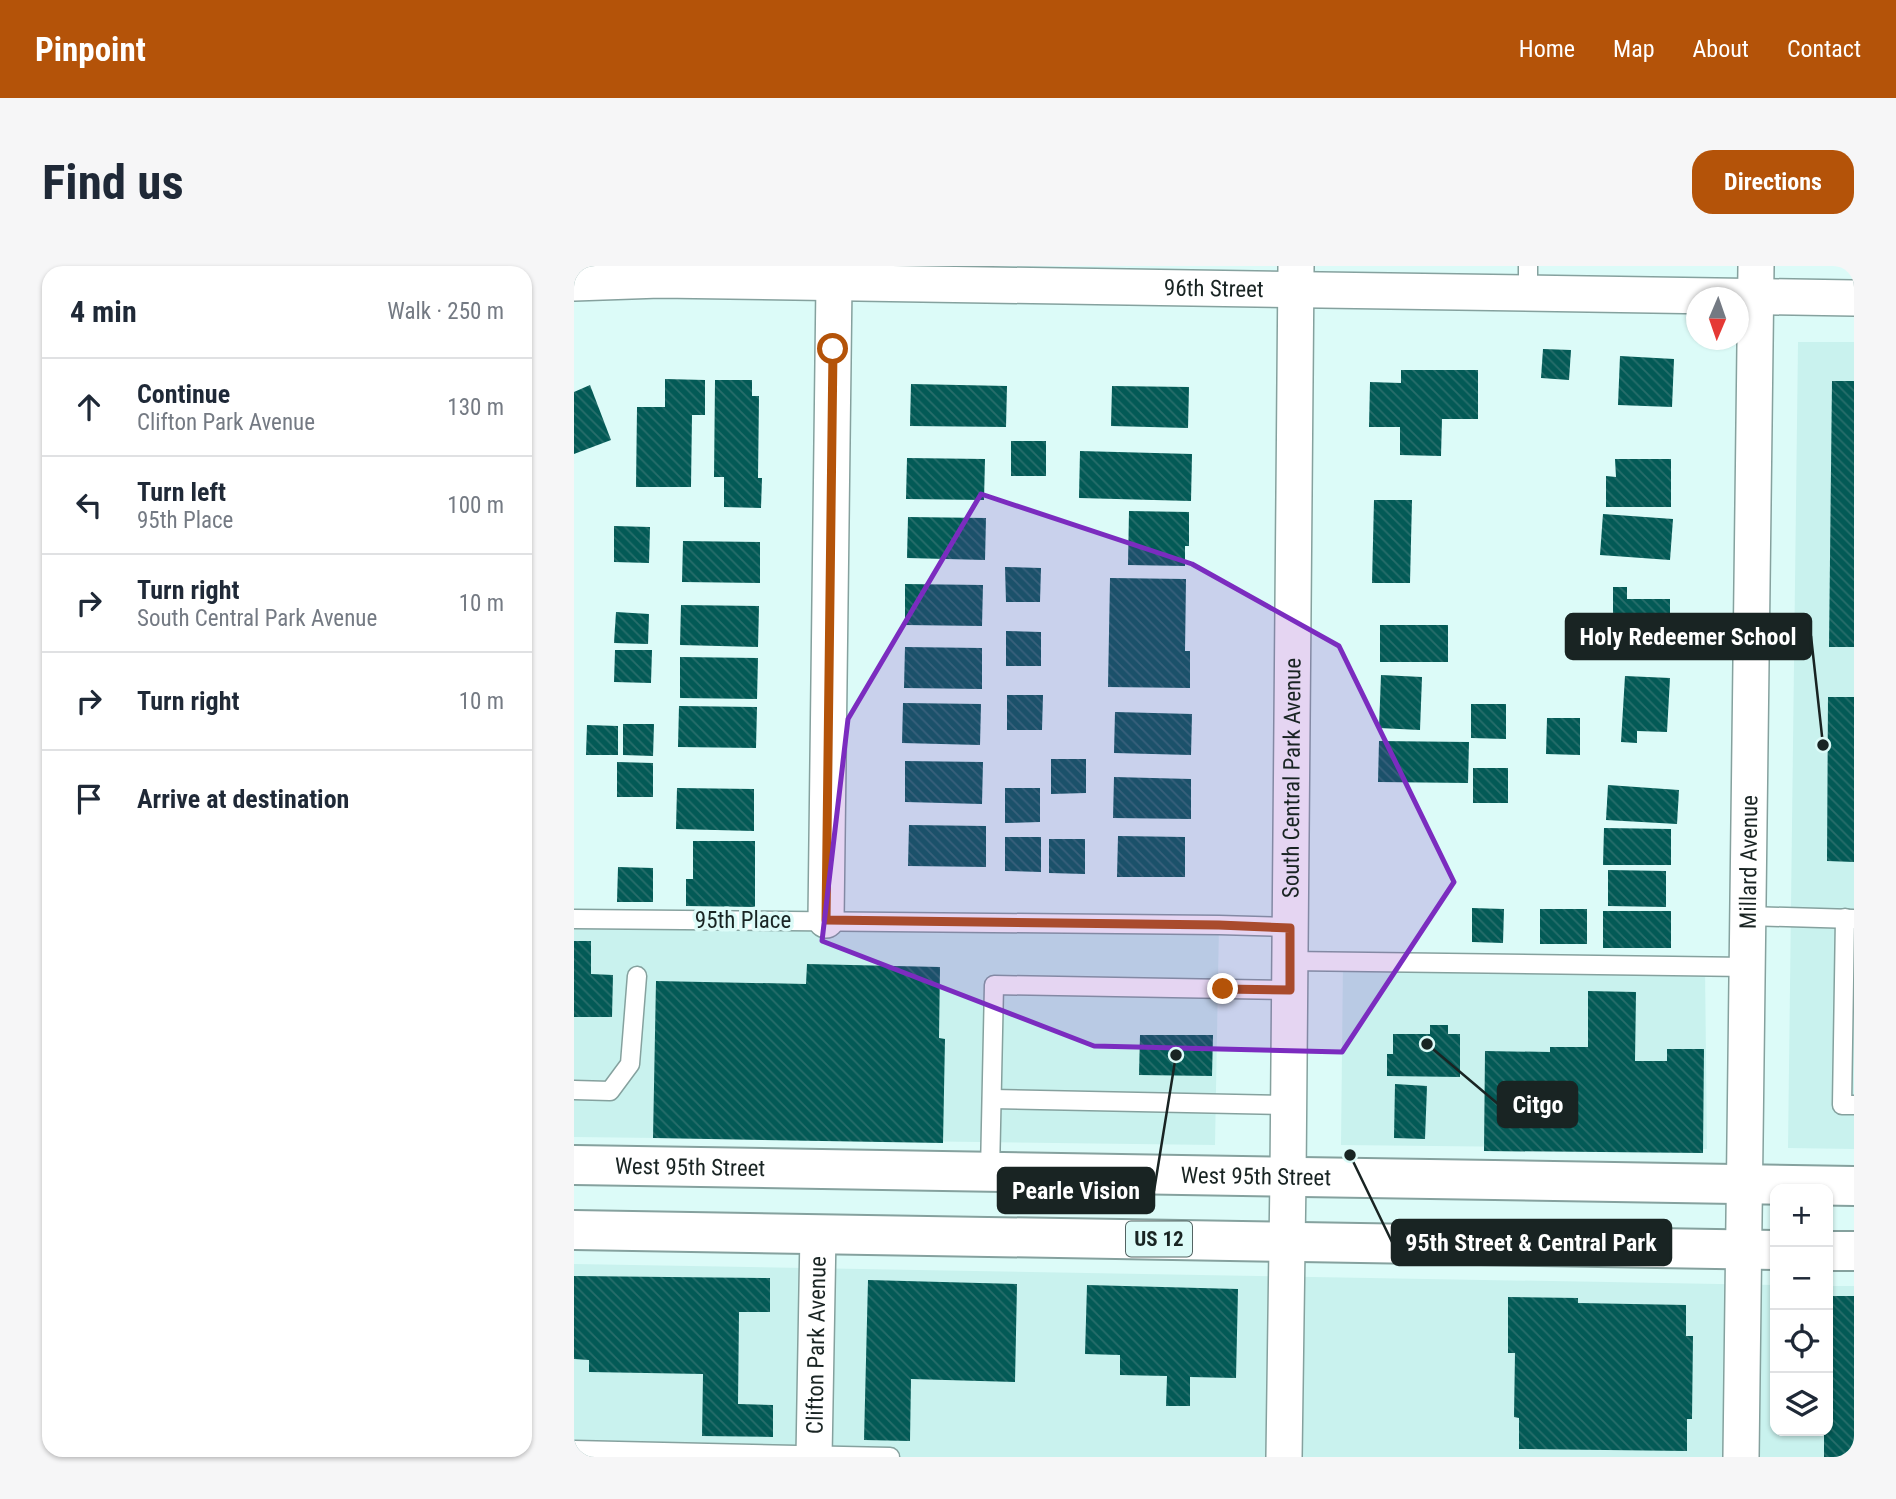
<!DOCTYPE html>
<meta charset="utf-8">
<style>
body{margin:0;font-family:"Roboto Condensed",sans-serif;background:#f6f6f7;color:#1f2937}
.controls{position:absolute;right:21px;bottom:21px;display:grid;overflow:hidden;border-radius:14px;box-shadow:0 2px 5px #0004}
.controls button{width:63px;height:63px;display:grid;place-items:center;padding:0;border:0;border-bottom:2px solid #e0e1e3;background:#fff;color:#1f2937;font:35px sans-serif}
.compass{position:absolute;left:1112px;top:21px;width:63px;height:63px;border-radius:50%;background:#fff;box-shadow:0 2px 5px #0004;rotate:182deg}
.stop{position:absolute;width:21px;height:21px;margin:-16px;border:5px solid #b45309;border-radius:50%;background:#fff}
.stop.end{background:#b45309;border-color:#fff;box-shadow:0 2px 7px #0008}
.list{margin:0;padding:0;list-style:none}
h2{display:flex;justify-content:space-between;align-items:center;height:91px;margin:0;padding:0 28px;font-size:30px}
h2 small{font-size:23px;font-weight:400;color:#747a83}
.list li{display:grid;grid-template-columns:46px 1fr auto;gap:21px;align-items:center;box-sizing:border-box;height:98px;padding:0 28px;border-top:2px solid #e0e1e3}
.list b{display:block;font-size:26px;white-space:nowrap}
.list p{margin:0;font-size:23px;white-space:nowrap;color:#747a83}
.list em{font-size:23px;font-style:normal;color:#747a83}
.icon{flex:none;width:38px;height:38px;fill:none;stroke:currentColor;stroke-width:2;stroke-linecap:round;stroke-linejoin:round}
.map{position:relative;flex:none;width:1280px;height:1191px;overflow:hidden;border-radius:21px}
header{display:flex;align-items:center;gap:42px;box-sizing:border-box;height:98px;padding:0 35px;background:#b45309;color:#fff}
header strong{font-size:33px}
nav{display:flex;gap:38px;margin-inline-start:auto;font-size:24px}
.intro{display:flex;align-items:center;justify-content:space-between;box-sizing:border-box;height:168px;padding:0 42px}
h1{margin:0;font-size:49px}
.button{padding:18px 32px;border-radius:21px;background:#b45309;color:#fff;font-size:24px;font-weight:700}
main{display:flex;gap:42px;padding:0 42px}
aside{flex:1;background:#fff;border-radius:21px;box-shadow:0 2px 5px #0004}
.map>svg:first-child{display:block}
.built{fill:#c9f2ee}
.building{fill:url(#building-back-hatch)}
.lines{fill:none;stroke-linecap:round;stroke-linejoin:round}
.service-casing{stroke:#85a19e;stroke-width:21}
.minor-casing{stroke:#85a19e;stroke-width:38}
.primary-casing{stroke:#85a19e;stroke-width:42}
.service{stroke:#fff;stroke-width:18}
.minor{stroke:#fff;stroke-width:35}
.primary{stroke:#fff;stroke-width:38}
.route{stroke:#b45309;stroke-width:9}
.marked{fill:#7b2cbf;fill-opacity:0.2;stroke:#7b2cbf;stroke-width:5;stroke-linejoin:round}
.labels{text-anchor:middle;stroke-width:7;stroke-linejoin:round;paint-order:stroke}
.shield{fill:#dcfbf8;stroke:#546463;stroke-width:2}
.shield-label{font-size:21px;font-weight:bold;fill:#192423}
.street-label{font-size:23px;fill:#192423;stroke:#dcfbf8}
.leader{fill:none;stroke:#192423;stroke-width:2.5}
.callout-dot{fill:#192423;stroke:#dcfbf8;stroke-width:2.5}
.callout{fill:#192423;stroke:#192423;stroke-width:2.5}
.callout-label{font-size:24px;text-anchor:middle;font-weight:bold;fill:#fff}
</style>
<header>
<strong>Pinpoint</strong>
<nav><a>Home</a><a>Map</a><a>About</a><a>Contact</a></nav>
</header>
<div class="intro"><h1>Find us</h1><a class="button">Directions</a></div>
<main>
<aside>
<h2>4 min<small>Walk · 250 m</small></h2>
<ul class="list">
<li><svg class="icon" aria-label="ahead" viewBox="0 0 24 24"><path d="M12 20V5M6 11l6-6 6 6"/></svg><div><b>Continue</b><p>Clifton Park Avenue</p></div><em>130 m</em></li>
<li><svg class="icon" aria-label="left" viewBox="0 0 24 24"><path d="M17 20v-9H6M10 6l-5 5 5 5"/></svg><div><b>Turn left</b><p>95th Place</p></div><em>100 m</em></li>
<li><svg class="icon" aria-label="right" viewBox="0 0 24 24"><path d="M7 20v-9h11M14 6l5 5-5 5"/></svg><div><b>Turn right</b><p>South Central Park Avenue</p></div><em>10 m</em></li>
<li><svg class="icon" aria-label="right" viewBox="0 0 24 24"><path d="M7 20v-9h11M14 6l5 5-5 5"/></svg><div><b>Turn right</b></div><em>10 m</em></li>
<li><svg class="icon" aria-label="arrive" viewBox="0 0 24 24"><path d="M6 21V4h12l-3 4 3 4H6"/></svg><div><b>Arrive at destination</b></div></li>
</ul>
</aside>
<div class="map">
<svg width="1280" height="1191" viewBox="0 0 1280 1191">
<defs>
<pattern id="building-back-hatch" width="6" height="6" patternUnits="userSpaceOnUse" patternTransform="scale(1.75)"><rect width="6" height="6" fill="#035a56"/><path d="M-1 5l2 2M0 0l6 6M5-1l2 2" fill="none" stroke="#286e6b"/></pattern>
</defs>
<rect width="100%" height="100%" fill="#dcfbf8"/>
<g class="built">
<path d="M1224 76H1280V883L1214 882Z"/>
<path d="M0 653 645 659 641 879 0 871Z"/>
<path d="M769 696 1131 700 1133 883 767 879Z"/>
<path d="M0 998 1201 1019V1165H1254V1020H1280V1191H316L0 1184Z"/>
</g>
<g class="building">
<path d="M969 83 997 84 995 114 967 112Z"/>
<path d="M1046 90 1100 93 1098 141 1044 139Z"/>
<path d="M827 104H904V153H868L867 190 826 189V161H795L796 116 827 117Z"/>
<path d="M91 113 131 114V149H118L117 221H62L63 141H91Z"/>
<path d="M141 114H178V130H185L184 212H188L187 242 150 241V211H140Z"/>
<path d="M1258 115H1280V381H1255Z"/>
<path d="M337 118 433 120 432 161 336 160Z"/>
<path d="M16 119 37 174 0 188V126Z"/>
<path d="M538 120 615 121 614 162 537 160Z"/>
<rect x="437" y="175" width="35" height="35"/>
<path d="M506 185 618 188 617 235 505 232Z"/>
<path d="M333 192 411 193 410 234 332 233Z"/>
<path d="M1041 193H1097V241H1032V210L1042 211Z"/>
<path d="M800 234H838L836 317H798Z"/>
<path d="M555 245 615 246V280H611V300L554 299Z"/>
<path d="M1029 248 1099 253 1096 294 1026 289Z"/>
<path d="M334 251 412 252 411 294 333 292Z"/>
<path d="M40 260 76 261 75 297 40 296Z"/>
<path d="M109 275 186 276V317L108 316Z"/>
<path d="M431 301 467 302 466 336H432Z"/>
<path d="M536 312 612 313 611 385H616V422L534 421Z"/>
<path d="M331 318 409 319 408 360 331 359Z"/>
<path d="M1039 321H1053V333H1096V381H1039Z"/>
<path d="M107 339 185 340 184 381 106 379Z"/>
<path d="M42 346 75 348 74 378 40 377Z"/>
<rect x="806" y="359" width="68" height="37"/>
<path d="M432 365 467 366V400H432Z"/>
<path d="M331 381 408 382V423L330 422Z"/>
<path d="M41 384H78L77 417 40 416Z"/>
<path d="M106 391 184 392 183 433 106 432Z"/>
<path d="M807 409 848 411 846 464 805 462Z"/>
<path d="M1051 410 1096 412 1093 466 1063 465V477L1047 476Z"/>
<path d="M433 429H469L468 464H433Z"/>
<path d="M1254 431H1280V596L1253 595Z"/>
<path d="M329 437 407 438 406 479 328 477Z"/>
<path d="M897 438H932V473L897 472Z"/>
<path d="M105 440 183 441 182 482 104 481Z"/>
<path d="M541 446 618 448 617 489 540 487Z"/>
<path d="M973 452H1006V489L972 488Z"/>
<path d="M49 458H80L79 490 49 489Z"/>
<path d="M13 459 44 460V489H12Z"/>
<path d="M805 475 895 476 894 517 804 516Z"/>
<path d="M477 493H512V527L477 528Z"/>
<path d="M331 495 409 496 408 538 331 536Z"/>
<path d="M43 496 79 497V531H43Z"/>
<rect x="899" y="502" width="35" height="35"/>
<path d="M540 511 617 513V553L539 552Z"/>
<path d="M1034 519 1105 524 1103 558 1032 554Z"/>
<path d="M103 522 180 523V565L102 563Z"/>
<path d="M431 522H466V556L431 557Z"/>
<path d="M335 559 412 560V601L334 600Z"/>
<path d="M1030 562 1097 563V599H1029Z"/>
<path d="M544 570 611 571V611H543Z"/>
<path d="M431 571H467V606L431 605Z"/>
<path d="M475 573H511V608L475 607Z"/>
<path d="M119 575H181V641L112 640V613H119Z"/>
<path d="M44 601 79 602V636H43Z"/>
<path d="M1034 604 1092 605V641L1034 640Z"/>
<path d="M898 642 930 643 929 677 898 676Z"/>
<rect x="966" y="643" width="47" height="35"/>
<rect x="1029" y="645" width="68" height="37"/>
<path d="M0 675H17V708L39 709 38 751H0Z"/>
<path d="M233 698 366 701 365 772 371 773 369 877 79 872 82 715 232 718Z"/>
<path d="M1014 725 1062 726 1061 795H1093V783H1130L1129 887 910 885 911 785 976 786V781H1014Z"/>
<path d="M856 759H874V768H886V811L813 810V788H819V768H856Z"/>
<path d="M566 769H639L638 810 565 809Z"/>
<path d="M821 818 853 820 851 873 820 872Z"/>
<path d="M0 1010 196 1012V1046H165L164 1138 199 1139V1171L128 1170 129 1108 15 1106V1094L0 1093Z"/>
<path d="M294 1014 443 1018 441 1116 337 1113 336 1175 290 1174Z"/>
<path d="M513 1019 664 1023 662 1112 616 1111V1140H592L593 1110 546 1109V1089L511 1088Z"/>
<path d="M1254 1030H1280V1191H1250V1165H1254Z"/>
<path d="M934 1031 1004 1032V1037L1112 1039V1070H1119L1118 1153H1113V1185L945 1183V1152L940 1151 941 1087H934Z"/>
</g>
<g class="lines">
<g class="service-casing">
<g id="service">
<path d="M954 27V0"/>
<path d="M1173 650 1280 653"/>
<path d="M1271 652 1268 839H1280"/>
<path d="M0 653 645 659 716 661"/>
<path d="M716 695 1173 701"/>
<path d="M0 824 36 825 56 798 63 710"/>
<path d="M418 833 715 839"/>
<path d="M416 906 420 719 716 724"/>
<path d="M0 1184 316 1191"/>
</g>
</g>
<g class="minor-casing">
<g id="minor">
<path id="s1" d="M0 17 86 14 1280 32"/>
<path d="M252 654 260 17"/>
<path id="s2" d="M240 1191 244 968"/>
<path id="s3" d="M710 1191 714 911 722 0"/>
<path id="s4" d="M1167 1191 1182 0"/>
</g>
</g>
<g class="primary-casing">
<g id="primary">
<path id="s5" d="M0 899 1280 920"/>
<path d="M0 964 1201 984"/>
<path d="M1254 985H1280"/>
</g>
</g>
<use href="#service" class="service"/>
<use href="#minor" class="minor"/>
<use href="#primary" class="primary"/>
</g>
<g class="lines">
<path class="route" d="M259 83 252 654 645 659 716 662V724L649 723"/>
</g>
<path class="marked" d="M407 228 618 298 765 380 880 616 768 786 520 780 248 675 274 453Z"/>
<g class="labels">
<rect class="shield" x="552" y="955.5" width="66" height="35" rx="5"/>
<g class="shield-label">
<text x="585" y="980">US 12</text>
</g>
<g class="street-label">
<text dy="8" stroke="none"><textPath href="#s1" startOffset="640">96th Street</textPath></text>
<text dy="8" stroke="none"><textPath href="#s3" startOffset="679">South Central Park Avenue</textPath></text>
<text dy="8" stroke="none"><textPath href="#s4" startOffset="595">Millard Avenue</textPath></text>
<text x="169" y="662">95th Place</text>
<text dy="8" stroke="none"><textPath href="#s5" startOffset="116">West 95th Street</textPath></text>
<text dy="8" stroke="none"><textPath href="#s5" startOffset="682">West 95th Street</textPath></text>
<text dy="8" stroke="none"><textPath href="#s2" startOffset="112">Clifton Park Avenue</textPath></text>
</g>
</g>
<path class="leader" d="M1249 479L1237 370M853 778L924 838M602 789L580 925M776 889L818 976"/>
<g class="callout-dot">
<circle cx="1249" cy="479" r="7"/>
<circle cx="853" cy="778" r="7"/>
<circle cx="602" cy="789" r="7"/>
<circle cx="776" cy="889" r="7"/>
</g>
<g class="callout">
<rect x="992" y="348" width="245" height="45" rx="7"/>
<rect x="924" y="816" width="79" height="45" rx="7"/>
<rect x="424" y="902" width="156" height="45" rx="7"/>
<rect x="818" y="954" width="279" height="45" rx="7"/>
</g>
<g class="callout-label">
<text x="1114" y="379">Holy Redeemer School</text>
<text x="964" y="847">Citgo</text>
<text x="502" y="933">Pearle Vision</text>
<text x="957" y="985">95th Street &amp; Central Park</text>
</g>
</svg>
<div class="controls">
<button>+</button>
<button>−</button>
<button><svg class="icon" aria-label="locate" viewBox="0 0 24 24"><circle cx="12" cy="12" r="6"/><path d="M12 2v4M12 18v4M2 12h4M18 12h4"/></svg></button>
<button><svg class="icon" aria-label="layers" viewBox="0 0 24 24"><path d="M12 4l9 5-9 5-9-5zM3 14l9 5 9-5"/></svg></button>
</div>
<svg class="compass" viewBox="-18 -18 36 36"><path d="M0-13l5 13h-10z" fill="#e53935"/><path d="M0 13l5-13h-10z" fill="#747a83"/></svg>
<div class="stop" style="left:259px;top:83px"></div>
<div class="stop end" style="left:649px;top:723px"></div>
</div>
</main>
